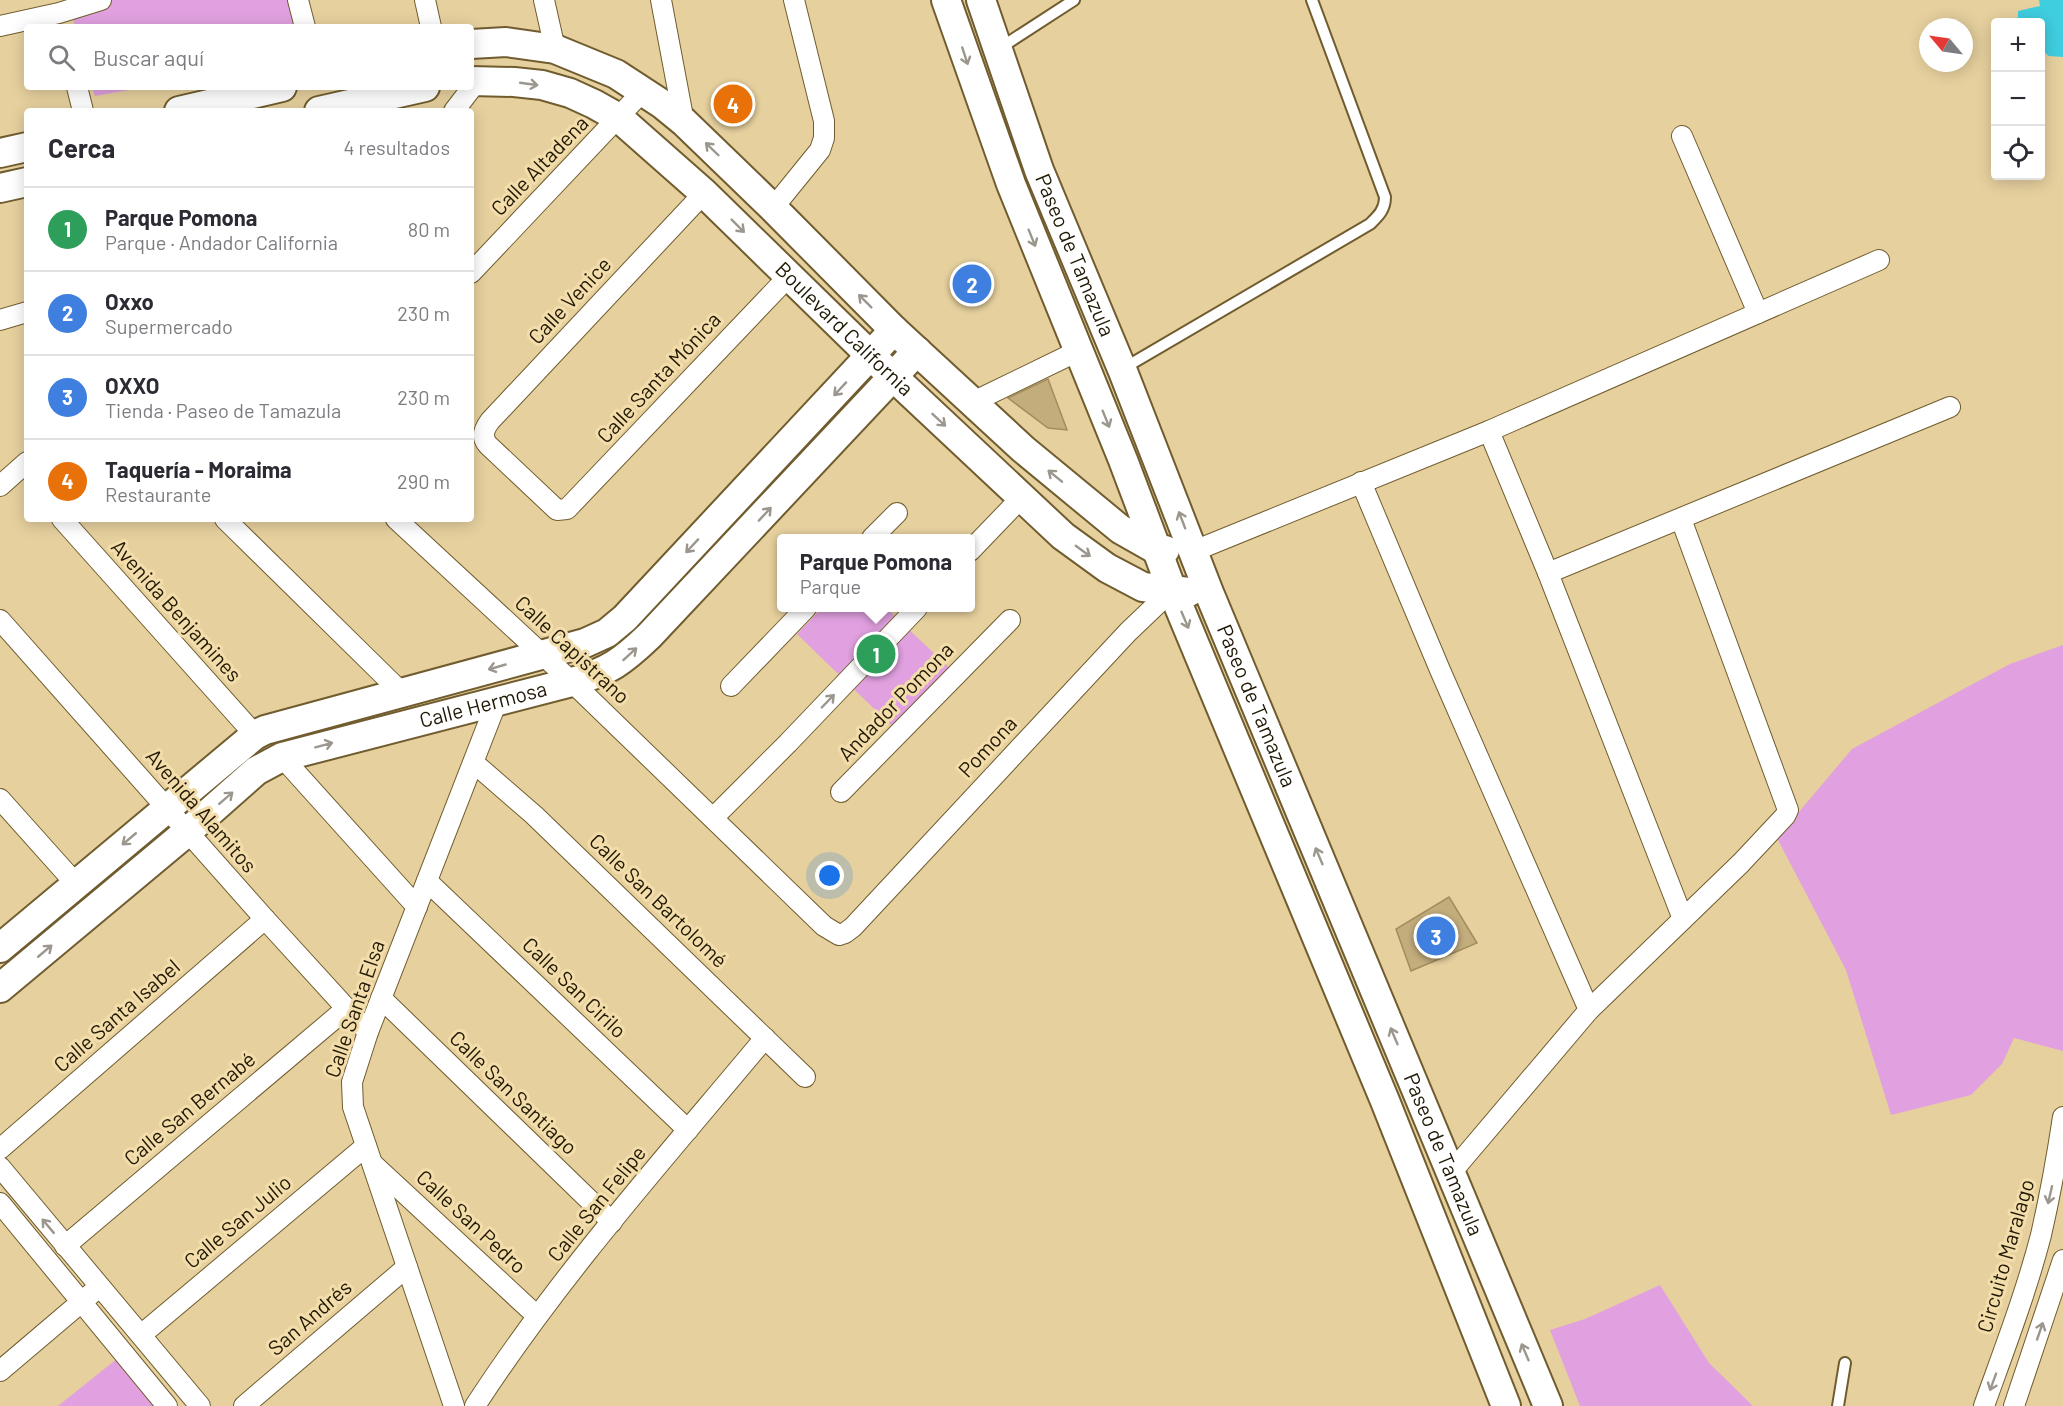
<!DOCTYPE html>
<html lang="es">
<meta charset="utf-8">
<style>
body{margin:0;font-family:Barlow,sans-serif;background:#f7f7f7;color:#2b2b33}
.controls{position:absolute;right:18px;top:18px;display:grid;overflow:hidden;border-radius:6px;box-shadow:0 3px 15px #0003}
.controls button{width:54px;height:54px;display:grid;place-items:center;padding:0;border:0;border-bottom:2px solid #e1e1e2;background:#fff;color:#2b2b33;font:30px sans-serif}
.compass{position:absolute;left:1919px;top:18px;width:54px;height:54px;border-radius:50%;background:#fff;box-shadow:0 3px 15px #0003;rotate:299deg}
.you{position:absolute;left:830px;top:876px;width:21px;height:21px;margin:-15px;border:4px solid #fff;border-radius:50%;background:#1a73e8;box-shadow:0 0 0 9px #1a73e833}
.badge{display:grid;place-items:center;width:39px;height:39px;border-radius:50%;background:#0f766e;color:#fff;font-size:20px;font-weight:700}
.pin{position:absolute;translate:-50% -50%;border:3px solid #fff;box-shadow:0 2px 6px #0006}
.popup{position:absolute;left:777px;top:534px;width:198px;height:78px;box-sizing:border-box;display:grid;place-content:center;border-radius:6px;background:#fff;filter:drop-shadow(0 2px 4px #0005);font-size:20px;white-space:nowrap;color:#7c7c81}
.popup b{font-size:22px;color:#2b2b33}
.popup::after{content:'';position:absolute;left:50%;top:100%;margin-left:-12px;border:12px solid transparent;border-top-color:#fff}
.list{margin:0;padding:0;list-style:none}
h2{display:flex;justify-content:space-between;align-items:center;height:78px;margin:0;padding:0 24px;font-size:26px}
h2 small{font-size:20px;font-weight:400;color:#7c7c81}
.list li{display:grid;grid-template-columns:39px 1fr auto;gap:18px;align-items:center;box-sizing:border-box;height:84px;padding:0 24px;border-top:2px solid #e1e1e2}
.list b{display:block;font-size:22px;white-space:nowrap}
.list p{margin:0;font-size:20px;white-space:nowrap;color:#7c7c81}
.list em{font-size:20px;font-style:normal;color:#7c7c81}
.icon{flex:none;width:33px;height:33px;fill:none;stroke:currentColor;stroke-width:2;stroke-linecap:round;stroke-linejoin:round}
.map{position:relative;flex:none;width:2063px;height:1406px;overflow:hidden}
.search{position:absolute;background:#fff;box-shadow:0 3px 15px #0003;left:24px;top:24px;width:450px;height:66px;display:flex;align-items:center;gap:15px;box-sizing:border-box;padding:0 21px;border-radius:6px;color:#7c7c81;font-size:22px}
.panel{position:absolute;background:#fff;box-shadow:0 3px 15px #0003;left:24px;top:108px;width:450px;height:414px;border-radius:6px}
.map>svg:first-child{display:block}
.green{fill:#e1a0e0}
.water{fill:#3fcee0}
.building{fill:#c3ad7d;stroke:#a28d5e;stroke-width:1.5}
.lines{fill:none;stroke-linecap:round;stroke-linejoin:round}
.lane-casing{stroke:#705c2e;stroke-width:14}
.street-casing{stroke:#705c2e;stroke-width:22}
.secondary-casing{stroke:#705c2e;stroke-width:32}
.lane{stroke:#fff;stroke-width:10}
.street{stroke:#fff;stroke-width:20}
.secondary{stroke:#fff;stroke-width:28}
.oneway{stroke:#9b978e}
.labels{text-anchor:middle;stroke-width:6;stroke-linejoin:round;paint-order:stroke}
.street-label{font-size:21px;fill:#201805;stroke:#f3ddab}
</style>
<div class="map">
<svg width="2063" height="1406" viewBox="0 0 2063 1406">
<rect width="100%" height="100%" fill="#e6d09e"/>
<g class="green">
<path d="M68 0H309L314 27H75Z"/>
<path d="M92 87H146L95 96Z"/>
<path d="M822 608H886L956 674 898 732 797 634Z"/>
<path d="M2063 645V1051L2014 1038 2002 1064 1971 1095 1891 1115 1846 970 1777 838 1852 749 2010 664Z"/>
<path d="M1660 1285 1709 1363 1753 1406H1580L1550 1330 1585 1319Z"/>
<path d="M118 1358 157 1406H58Z"/>
</g>
<path class="water" d="M2039 0H2063V57L2049 56 2041 50 2040 22H2018V11L2040 6Z"/>
<g class="building">
<path d="M1048 379 1067 430 1048 428 1008 398Z"/>
<path d="M1449 897 1477 943 1411 971 1396 929Z"/>
</g>
<g class="lines">
<g class="lane-casing">
<g id="lane">
<path d="M1000 48 1074 0"/>
<path d="M1124 368 1370 224C1378 216 1385 210 1385 197L1312 0"/>
<path d="M1838 1406 1845 1363"/>
</g>
</g>
<g class="street-casing">
<g id="street">
<path d="M298 0 305 27"/>
<path d="M425 0 431 27"/>
<path d="M544 0 555 49"/>
<path d="M661 0 684 122"/>
<path d="M0 26 59 13 101 0"/>
<path d="M77 87 83 111"/>
<path d="M454 111 477 81"/>
<path d="M1682 136 1758 313"/>
<path d="M704 193 490 421C484 429 481 437 488 445L557 510 567 509 789 276"/>
<path d="M773 208 820 150 824 138V121L794 0"/>
<path d="M471 273 643 91"/>
<path d="M0 320 27 312"/>
<path d="M973 402 1078 351"/>
<path d="M1489 431 1548 573 1683 919"/>
<path d="M1361 482 1440 670 1589 1010"/>
<path d="M0 486 27 462"/>
<path d="M62 519 255 735"/>
<path d="M225 519 402 693"/>
<path d="M396 519 572 682 824 926 839 935 845 933 853 927 1128 632 1172 590"/>
<path d="M872 538 897 513"/>
<path d="M970 551 1021 498"/>
<path d="M1194 551 1489 431 1879 260"/>
<path d="M1548 573 1950 407"/>
<path d="M0 620 265 919 368 1032"/>
<path d="M731 686 806 608"/>
<path d="M282 757 417 907"/>
<path d="M474 763 534 815 805 1077"/>
<path d="M841 792 1010 620"/>
<path d="M0 799 76 884"/>
<path d="M714 817 788 743 917 608"/>
<path d="M427 881 688 1130"/>
<path d="M381 998 612 1222"/>
<path d="M0 1149 265 919"/>
<path d="M374 1165 537 1316"/>
<path d="M0 1167 200 1406"/>
<path d="M1450 1174 1589 1010 1741 863 1785 816 1788 810 1681 519"/>
<path d="M0 1203 167 1406"/>
<path d="M65 1246 347 1008"/>
<path d="M141 1335 366 1146"/>
<path d="M0 1371 92 1293"/>
<path d="M244 1406 407 1267"/>
<path d="M454 1406 353 1107 352 1082 368 1032 497 701"/>
<path d="M475 1406C560 1275 665 1158 765 1038"/>
<path d="M1984 1406C2004 1350 2026 1293 2041 1235 2050 1196 2057 1157 2063 1117"/>
<path d="M2014 1406 2063 1260"/>
</g>
</g>
<g class="secondary-casing">
<g id="secondary">
<path d="M946 0 1011 184 1123 460 1172 590 1385 1101 1506 1406"/>
<path id="s1" d="M981 0 1039 170 1122 369 1210 595 1548 1406"/>
<path d="M471 44 506 42 555 49 616 74 662 104 684 122 773 208 894 330 1023 449 1120 529 1157 550H1165"/>
<path id="s2" d="M471 81 514 82 542 85 570 93 594 104 619 118 704 193 871 356 1063 536 1107 568 1143 587 1189 592"/>
<path d="M179 111 282 87"/>
<path d="M319 111 425 87"/>
<path d="M0 153 27 147"/>
<path d="M0 188 27 182"/>
<path d="M0 948 255 735 265 730 585 643 607 633 625 618 894 330"/>
<path id="s3" d="M0 988 187 832 256 771 282 757 572 682C608 672 623 661 649 636L917 351"/>
</g>
</g>
<use href="#lane" class="lane"/>
<use href="#street" class="street"/>
<use href="#secondary" class="secondary"/>
</g>
<defs><path id="oneway-shaft" d="M-6 0H5M1.5-3L5.5 0L1.5 3" fill="none" stroke-width="1.6" stroke-linecap="round" stroke-linejoin="round" transform="scale(1.5)"/></defs>
<g class="oneway">
<use href="#oneway-shaft" transform="translate(965 56) rotate(72)"/>
<use href="#oneway-shaft" transform="translate(529 84) rotate(8)"/>
<use href="#oneway-shaft" transform="translate(712 149) rotate(-136)"/>
<use href="#oneway-shaft" transform="translate(738 226) rotate(45)"/>
<use href="#oneway-shaft" transform="translate(1032 238) rotate(68)"/>
<use href="#oneway-shaft" transform="translate(865 301) rotate(-135)"/>
<use href="#oneway-shaft" transform="translate(840 389) rotate(133)"/>
<use href="#oneway-shaft" transform="translate(1106 419) rotate(68)"/>
<use href="#oneway-shaft" transform="translate(939 420) rotate(43)"/>
<use href="#oneway-shaft" transform="translate(1055 476) rotate(-141)"/>
<use href="#oneway-shaft" transform="translate(765 514) rotate(-47)"/>
<use href="#oneway-shaft" transform="translate(1182 520) rotate(-111)"/>
<use href="#oneway-shaft" transform="translate(692 546) rotate(133)"/>
<use href="#oneway-shaft" transform="translate(1083 551) rotate(36)"/>
<use href="#oneway-shaft" transform="translate(1185 620) rotate(67)"/>
<use href="#oneway-shaft" transform="translate(630 654) rotate(-42)"/>
<use href="#oneway-shaft" transform="translate(497 667) rotate(164)"/>
<use href="#oneway-shaft" transform="translate(828 701) rotate(-46)"/>
<use href="#oneway-shaft" transform="translate(324 745) rotate(-15)"/>
<use href="#oneway-shaft" transform="translate(226 798) rotate(-41)"/>
<use href="#oneway-shaft" transform="translate(129 839) rotate(140)"/>
<use href="#oneway-shaft" transform="translate(1319 856) rotate(-113)"/>
<use href="#oneway-shaft" transform="translate(45 951) rotate(-40)"/>
<use href="#oneway-shaft" transform="translate(1394 1036) rotate(-113)"/>
<use href="#oneway-shaft" transform="translate(2050 1195) rotate(103)"/>
<use href="#oneway-shaft" transform="translate(48 1226) rotate(-130)"/>
<use href="#oneway-shaft" transform="translate(2040 1331) rotate(-71)"/>
<use href="#oneway-shaft" transform="translate(1525 1352) rotate(-113)"/>
<use href="#oneway-shaft" transform="translate(1993 1382) rotate(110)"/>
</g>
<g class="labels">
<g class="street-label">
<text transform="translate(540 166) rotate(-46)" y="7">Calle Altadena</text>
<text dy="7" stroke="none"><textPath href="#s1" startOffset="272">Paseo de Tamazula</textPath></text>
<text transform="translate(570 301) rotate(-47)" y="7">Calle Venice</text>
<text dy="7" stroke="none"><textPath href="#s2" startOffset="464">Boulevard California</textPath></text>
<text transform="translate(659 378) rotate(-47)" y="7">Calle Santa Mónica</text>
<text transform="translate(176 611) rotate(48)" y="7">Avenida Benjamines</text>
<text transform="translate(572 650) rotate(43)" y="7">Calle Capistrano</text>
<text transform="translate(896 702) rotate(-46)" y="7">Andador Pomona</text>
<text dy="7" stroke="none"><textPath href="#s3" startOffset="573">Calle Hermosa</textPath></text>
<text dy="7" stroke="none"><textPath href="#s1" startOffset="758">Paseo de Tamazula</textPath></text>
<text transform="translate(988 747) rotate(-47)" y="7">Pomona</text>
<text transform="translate(201 811) rotate(49)" y="7">Avenida Alamitos</text>
<text transform="translate(658 901) rotate(44)" y="7">Calle San Bartolomé</text>
<text transform="translate(574 988) rotate(44)" y="7">Calle San Cirilo</text>
<text transform="translate(355 1009) rotate(-71)" y="7">Calle Santa Elsa</text>
<text transform="translate(117 1016) rotate(-41)" y="7">Calle Santa Isabel</text>
<text transform="translate(513 1093) rotate(44)" y="7">Calle San Santiago</text>
<text transform="translate(190 1109) rotate(-40)" y="7">Calle San Bernabé</text>
<text dy="7" stroke="none"><textPath href="#s1" startOffset="1244">Paseo de Tamazula</textPath></text>
<text transform="translate(597 1204) rotate(-51)" y="7">Calle San Felipe</text>
<text transform="translate(238 1222) rotate(-40)" y="7">Calle San Julio</text>
<text transform="translate(471 1222) rotate(43)" y="7">Calle San Pedro</text>
<text transform="translate(2006 1256) rotate(-74)" y="7">Circuito Maralago</text>
<text transform="translate(310 1318) rotate(-41)" y="7">San Andrés</text>
</g>
</g>
</svg>
<div class="controls">
<button>+</button>
<button>−</button>
<button><svg class="icon" aria-label="locate" viewBox="0 0 24 24"><circle cx="12" cy="12" r="6"/><path d="M12 2v4M12 18v4M2 12h4M18 12h4"/></svg></button>
</div>
<svg class="compass" viewBox="-18 -18 36 36"><path d="M0-13l5 13h-10z" fill="#e53935"/><path d="M0 13l5-13h-10z" fill="#7c7c81"/></svg>
<div class="you"></div>
<div class="pin badge" style="left:876px;top:654px;background:#2e9e5b">1</div>
<div class="popup"><b>Parque Pomona</b>Parque</div>
<div class="pin badge" style="left:972px;top:284px;background:#3f7fe0">2</div>
<div class="pin badge" style="left:1436px;top:936px;background:#3f7fe0">3</div>
<div class="pin badge" style="left:733px;top:104px;background:#e8710a">4</div>
<div class="search"><svg class="icon" aria-label="search" viewBox="0 0 24 24"><circle cx="10" cy="10" r="6"/><path d="M15 15l6 6"/></svg>Buscar aquí</div>
<section class="panel">
<h2>Cerca<small>4 resultados</small></h2>
<ul class="list">
<li><span class="badge" style="background:#2e9e5b">1</span><div><b>Parque Pomona</b><p>Parque · Andador California</p></div><em>80 m</em></li>
<li><span class="badge" style="background:#3f7fe0">2</span><div><b>Oxxo</b><p>Supermercado</p></div><em>230 m</em></li>
<li><span class="badge" style="background:#3f7fe0">3</span><div><b>OXXO</b><p>Tienda · Paseo de Tamazula</p></div><em>230 m</em></li>
<li><span class="badge" style="background:#e8710a">4</span><div><b>Taquería - Moraima</b><p>Restaurante</p></div><em>290 m</em></li>
</ul>
</section>
</div>
